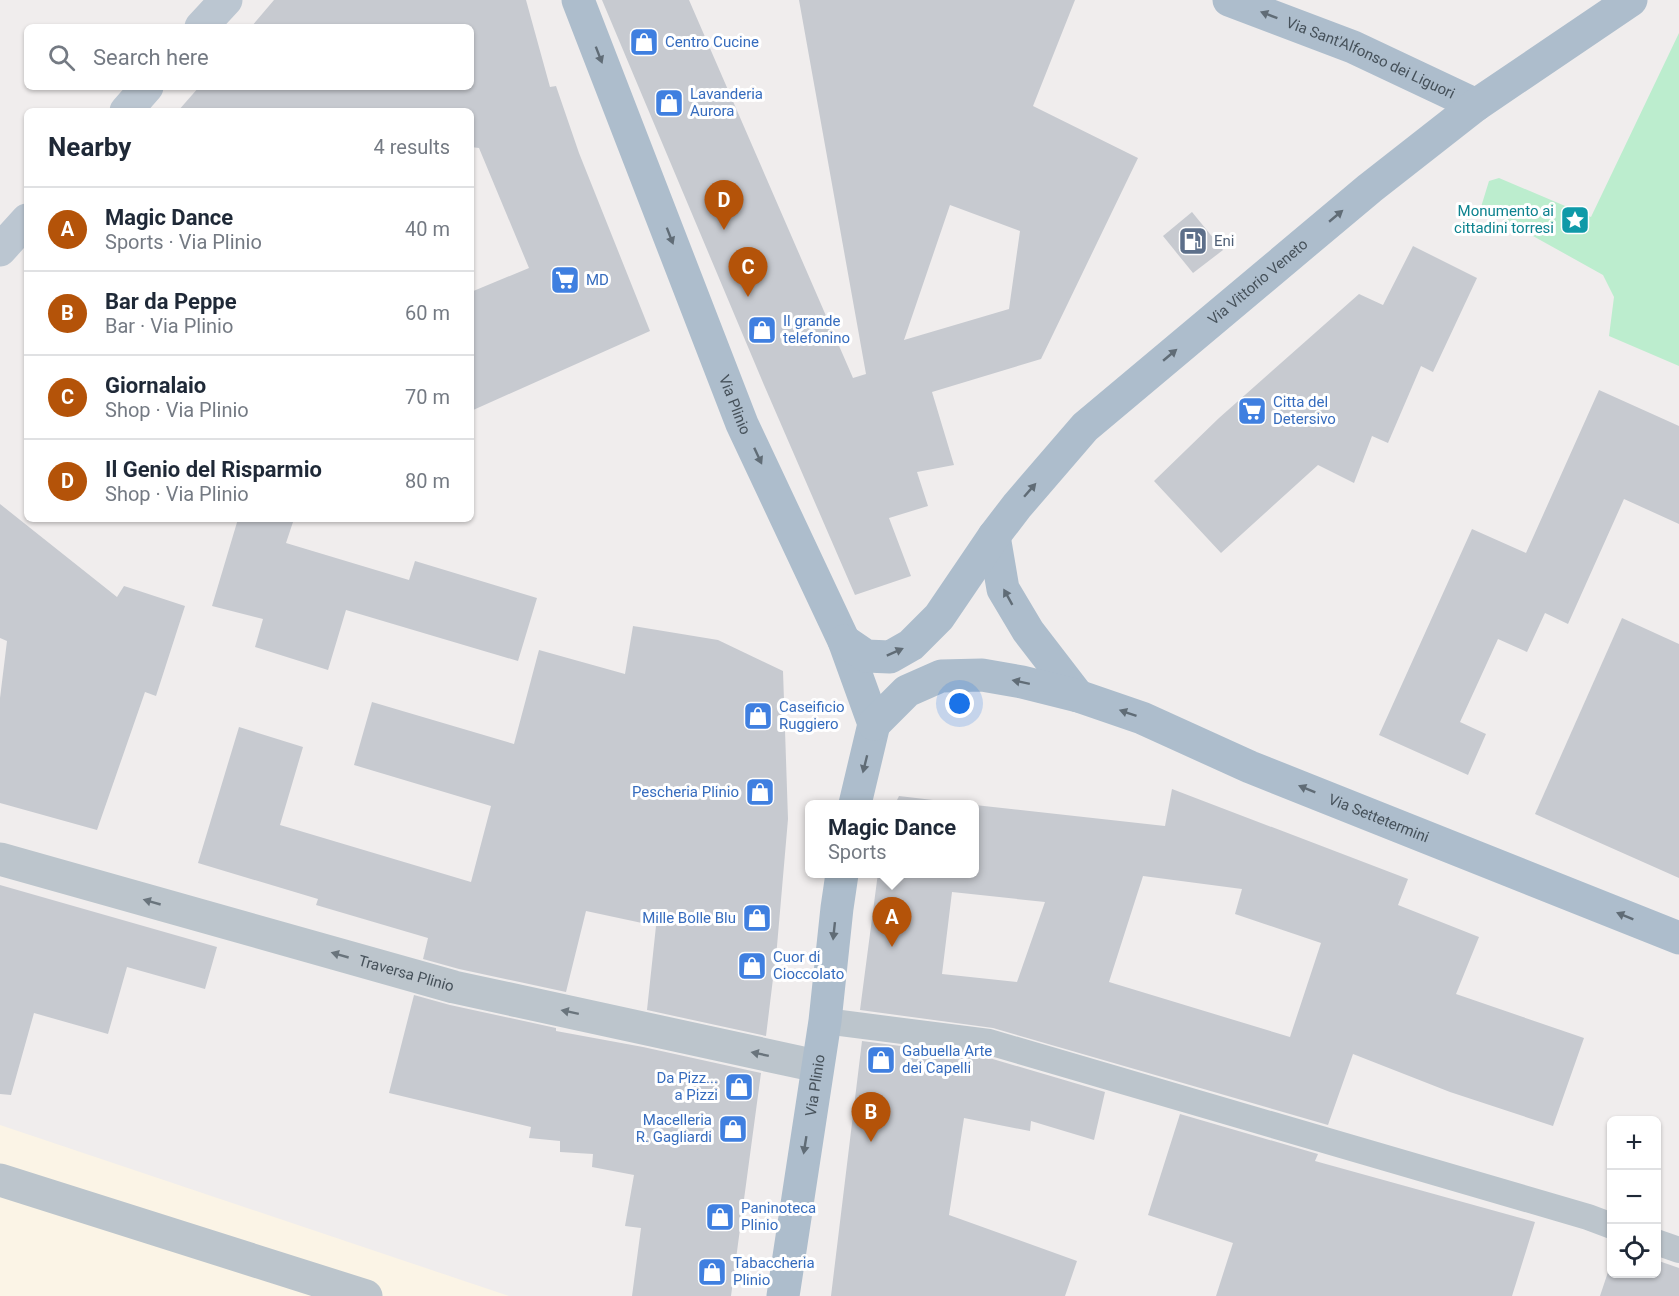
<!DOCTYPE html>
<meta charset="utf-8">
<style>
body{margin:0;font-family:Roboto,sans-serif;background:#f6f6f7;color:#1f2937}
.controls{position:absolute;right:18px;bottom:18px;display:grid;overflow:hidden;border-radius:9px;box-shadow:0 2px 4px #0004}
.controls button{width:54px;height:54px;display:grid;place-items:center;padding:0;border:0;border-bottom:2px solid #e0e1e3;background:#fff;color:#1f2937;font:30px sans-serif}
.you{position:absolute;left:960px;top:704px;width:21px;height:21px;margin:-15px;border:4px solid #fff;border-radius:50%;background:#1a73e8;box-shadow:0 0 0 9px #1a73e833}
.badge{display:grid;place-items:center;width:39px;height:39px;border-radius:50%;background:#b45309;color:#fff;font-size:20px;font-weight:700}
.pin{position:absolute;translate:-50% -50px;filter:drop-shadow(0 2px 3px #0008)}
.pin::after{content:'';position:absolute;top:32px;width:21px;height:18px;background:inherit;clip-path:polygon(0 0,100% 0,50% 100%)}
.popup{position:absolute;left:805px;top:800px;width:174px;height:78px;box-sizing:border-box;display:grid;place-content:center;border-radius:9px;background:#fff;filter:drop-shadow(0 2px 4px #0005);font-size:20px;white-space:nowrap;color:#747a83}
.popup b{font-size:22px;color:#1f2937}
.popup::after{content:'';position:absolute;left:50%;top:100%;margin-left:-12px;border:12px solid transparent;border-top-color:#fff}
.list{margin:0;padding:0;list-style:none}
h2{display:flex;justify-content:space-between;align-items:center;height:78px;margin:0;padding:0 24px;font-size:26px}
h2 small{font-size:20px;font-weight:400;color:#747a83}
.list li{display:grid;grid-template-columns:39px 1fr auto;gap:18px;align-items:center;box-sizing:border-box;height:84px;padding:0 24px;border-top:2px solid #e0e1e3}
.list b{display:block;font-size:22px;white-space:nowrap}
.list p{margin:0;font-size:20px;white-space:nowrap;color:#747a83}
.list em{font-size:20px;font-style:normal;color:#747a83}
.icon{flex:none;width:33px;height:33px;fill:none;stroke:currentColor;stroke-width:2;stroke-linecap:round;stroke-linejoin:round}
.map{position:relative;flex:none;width:1679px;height:1296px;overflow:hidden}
.search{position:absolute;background:#fff;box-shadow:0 2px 4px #0004;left:24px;top:24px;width:450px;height:66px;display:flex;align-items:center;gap:15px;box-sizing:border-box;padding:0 21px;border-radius:9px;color:#747a83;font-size:22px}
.panel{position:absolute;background:#fff;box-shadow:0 2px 4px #0004;left:24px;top:108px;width:450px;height:414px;border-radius:9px}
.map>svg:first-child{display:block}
.commercial{fill:#fbf4e6}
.green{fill:#bcedce}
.building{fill:#c7cad0;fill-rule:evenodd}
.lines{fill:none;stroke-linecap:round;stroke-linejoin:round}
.lane{stroke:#bcc5cc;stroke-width:26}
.street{stroke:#bcc5cc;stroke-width:33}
.secondary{stroke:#bbc6d1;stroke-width:33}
.primary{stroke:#adbdcc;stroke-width:33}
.oneway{fill:#606c76}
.oneway2{fill:#69747c}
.labels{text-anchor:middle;stroke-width:6;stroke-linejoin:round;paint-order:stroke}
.shop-label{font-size:15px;fill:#366cbe;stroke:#fff;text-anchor:start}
.street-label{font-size:15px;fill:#46515a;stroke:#fff}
.culture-label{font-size:15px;fill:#0d838f;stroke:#fff;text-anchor:end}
.service-label{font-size:15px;fill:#4e5e75;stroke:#fff;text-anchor:start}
</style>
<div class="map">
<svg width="1679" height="1296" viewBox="0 0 1679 1296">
<rect width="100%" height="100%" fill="#f0eded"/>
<path class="commercial" d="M0 1125 509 1296H0Z"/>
<path class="green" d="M1679 33V366L1609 336 1614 297 1603 275 1481 207 1489 181 1499 178 1591 217Z"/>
<g class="building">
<path d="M274 0H526L550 87 556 86 579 153 650 331 471 411V292L529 268 479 148 471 147V111H178L199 87H471V27H251Z"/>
<path d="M602 0H689L853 378 866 374 799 0H1075L1033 106 1138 158 1041 359 932 392 954 465 917 472 928 506 889 518 911 576 855 595 764 385ZM950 205 1020 231 1009 309 904 340Z"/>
<path d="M1192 212 1223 250 1193 273 1163 236Z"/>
<path d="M1413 246 1477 278 1433 372 1421 366 1388 443 1372 436 1354 483 1318 465 1221 553 1154 481 1219 418 1359 294 1383 305Z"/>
<path d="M1599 390 1679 426V524L1624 499 1568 624 1545 613 1527 652 1498 639 1460 722 1486 734 1468 775 1379 735 1472 529 1526 553Z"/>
<path d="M0 504 117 597 124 586 185 606 156 696 145 692 97 830 0 803V698L7 641 0 638Z"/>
<path d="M238 519H294L286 543 409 580 415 561 537 598 518 661 346 610 328 670 255 647 263 619 212 606Z"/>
<path d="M1622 618 1679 644V878L1535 814Z"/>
<path d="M633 626 718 640 783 671 788 819 777 946 766 1036 647 1010 656 926 586 911 566 992 459 969 423 959 428 938 316 905 318 899 198 863 239 727 303 747 280 825 471 882 491 806 354 765 372 702 514 744 539 650 625 674Z"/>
<path d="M1172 789 1408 879 1398 905 1479 937 1456 994 1584 1038 1553 1126 1450 1092 1353 1054 1328 1125 993 1028 860 1010 878 873H975V805L1165 826ZM1143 876 1242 889 1235 914 1321 943 1290 1037 1109 982ZM952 892 1045 902 1017 982 942 974Z"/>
<path d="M899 796 967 804H895Z"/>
<path d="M0 885 217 947 205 989 127 967 108 1034 34 1013 11 1095 0 1094Z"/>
<path d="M414 995 450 1005 556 1028V1031L643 1047 761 1073 731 1296H632L641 1228 625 1226 634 1175 592 1167 593 1154 560 1152V1141L529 1138 531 1127 389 1093Z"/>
<path d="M862 1041 986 1057 1105 1092 1094 1140 1031 1121 1030 1131 964 1118 949 1215 1077 1261 1065 1296H831Z"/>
<path d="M1180 1114 1318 1154 1315 1161 1535 1222 1512 1296H1216L1233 1243 1148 1215Z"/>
<path d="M1656 1260 1679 1268V1296H1600L1611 1263V1274H1656Z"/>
</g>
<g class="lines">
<g class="lane">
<path d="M825 1021 989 1042 1588 1217 1612 1226"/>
<path d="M1656 1242 1679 1250"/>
</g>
<g class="street">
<path id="s1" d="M0 859 454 987 817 1066"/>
<path d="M0 1180 366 1296"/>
</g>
<g class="secondary">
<path d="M201 27 226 0"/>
<path d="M126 111 147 87"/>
<path d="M0 250 27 220"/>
</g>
<g class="primary">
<path id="s2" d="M578 0 742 424 844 641 874 724 855 804"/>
<path id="s3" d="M1229 0 1353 47 1476 105"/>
<path d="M994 536 1003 589 1028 631 1078 696"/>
<path id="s4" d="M844 641 866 656 890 657 911 645 939 617 994 536 1017 506 1085 427 1370 188 1476 105 1631 0"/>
<path id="s5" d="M874 724 907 691 941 676 982 675 1022 682 1078 696 1142 718 1250 767 1679 938"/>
<path id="s6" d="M783 1296 825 1021 837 908 842 874"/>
</g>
</g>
<defs><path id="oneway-solid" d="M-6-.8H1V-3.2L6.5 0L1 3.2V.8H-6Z" transform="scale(1.5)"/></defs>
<g class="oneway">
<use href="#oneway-solid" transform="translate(1269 15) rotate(-159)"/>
<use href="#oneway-solid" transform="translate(599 55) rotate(69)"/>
<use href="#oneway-solid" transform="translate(1336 216) rotate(-40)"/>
<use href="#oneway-solid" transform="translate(670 236) rotate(69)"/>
<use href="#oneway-solid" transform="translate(1170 355) rotate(-40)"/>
<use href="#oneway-solid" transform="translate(758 456) rotate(65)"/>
<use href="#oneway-solid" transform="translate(1030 490) rotate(-49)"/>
<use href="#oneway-solid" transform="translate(1008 597) rotate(-119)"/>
<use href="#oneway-solid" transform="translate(895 652) rotate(-24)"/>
<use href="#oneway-solid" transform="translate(1021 682) rotate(-168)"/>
<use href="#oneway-solid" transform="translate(1128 713) rotate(-161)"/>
<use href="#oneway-solid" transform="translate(865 764) rotate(104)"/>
<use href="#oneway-solid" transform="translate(1307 789) rotate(-158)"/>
<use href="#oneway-solid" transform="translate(1625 916) rotate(-158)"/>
<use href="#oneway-solid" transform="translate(834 931) rotate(96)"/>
<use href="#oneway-solid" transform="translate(805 1145) rotate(99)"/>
</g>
<g class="oneway2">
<use href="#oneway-solid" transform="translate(152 902) rotate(-164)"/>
<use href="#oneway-solid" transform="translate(340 955) rotate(-164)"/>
<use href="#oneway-solid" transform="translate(570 1012) rotate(-168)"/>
<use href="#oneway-solid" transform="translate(760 1054) rotate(-168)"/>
</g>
<defs>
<g id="shop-square" transform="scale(1.5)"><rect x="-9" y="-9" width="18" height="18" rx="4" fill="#3f7fe0" stroke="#fff"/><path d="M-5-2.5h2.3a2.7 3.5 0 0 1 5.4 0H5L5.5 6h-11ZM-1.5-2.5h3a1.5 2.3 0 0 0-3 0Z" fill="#fff"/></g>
<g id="sight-square" transform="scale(1.5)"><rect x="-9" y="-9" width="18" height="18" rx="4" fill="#0f9aa8" stroke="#fff"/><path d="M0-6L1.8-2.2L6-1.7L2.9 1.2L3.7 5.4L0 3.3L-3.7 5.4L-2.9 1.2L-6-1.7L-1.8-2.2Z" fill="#fff"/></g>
<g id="fuel-square" transform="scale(1.5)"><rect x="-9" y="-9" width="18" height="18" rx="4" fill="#5c6f8a" stroke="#fff"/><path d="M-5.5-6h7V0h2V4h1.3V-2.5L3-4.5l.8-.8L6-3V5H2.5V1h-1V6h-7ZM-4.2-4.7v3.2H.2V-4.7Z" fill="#fff"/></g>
<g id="supermarket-square" transform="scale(1.5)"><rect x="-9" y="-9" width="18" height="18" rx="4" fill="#3f7fe0" stroke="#fff"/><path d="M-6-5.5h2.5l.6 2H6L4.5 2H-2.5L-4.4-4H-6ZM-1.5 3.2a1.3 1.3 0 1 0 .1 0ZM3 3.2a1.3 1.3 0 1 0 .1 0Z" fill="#fff"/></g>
</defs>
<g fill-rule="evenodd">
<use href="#shop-square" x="644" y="42"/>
<use href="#shop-square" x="669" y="103"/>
<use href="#sight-square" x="1575" y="220"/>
<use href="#fuel-square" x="1193" y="241"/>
<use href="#supermarket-square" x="565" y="280"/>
<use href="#shop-square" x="762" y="330"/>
<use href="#supermarket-square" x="1252" y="411"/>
<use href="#shop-square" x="758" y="716"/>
<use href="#shop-square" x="760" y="792"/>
<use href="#shop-square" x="757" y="918"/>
<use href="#shop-square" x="752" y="966"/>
<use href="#shop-square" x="881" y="1060"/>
<use href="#shop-square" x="739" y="1087"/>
<use href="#shop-square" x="733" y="1129"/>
<use href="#shop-square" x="720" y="1217"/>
<use href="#shop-square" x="712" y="1272"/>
</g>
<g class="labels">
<g class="shop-label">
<text x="665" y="47">Centro Cucine</text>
<text x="690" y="99">Lavanderia<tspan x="690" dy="17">Aurora</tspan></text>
<text x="586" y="285">MD</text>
<text x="783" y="326">Il grande<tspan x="783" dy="17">telefonino</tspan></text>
<text x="1273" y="407">Citta del<tspan x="1273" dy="17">Detersivo</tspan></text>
<text x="779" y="712">Caseificio<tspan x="779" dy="17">Ruggiero</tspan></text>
<text x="739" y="797" text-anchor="end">Pescheria Plinio</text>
<text x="736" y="923" text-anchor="end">Mille Bolle Blu</text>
<text x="773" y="962">Cuor di<tspan x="773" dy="17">Cioccolato</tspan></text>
<text x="902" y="1056">Gabuella Arte<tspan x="902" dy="17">dei Capelli</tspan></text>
<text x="718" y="1083" text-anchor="end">Da Pizz...<tspan x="718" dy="17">a Pizzi</tspan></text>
<text x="712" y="1125" text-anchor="end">Macelleria<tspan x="712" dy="17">R. Gagliardi</tspan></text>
<text x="741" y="1213">Paninoteca<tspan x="741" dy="17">Plinio</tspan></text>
<text x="733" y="1268">Tabaccheria<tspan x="733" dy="17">Plinio</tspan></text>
</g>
<g class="street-label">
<text dy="5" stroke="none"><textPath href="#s3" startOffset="153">Via Sant'Alfonso dei Liguori</textPath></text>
<text dy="5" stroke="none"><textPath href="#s4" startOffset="580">Via Vittorio Veneto</textPath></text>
<text dy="5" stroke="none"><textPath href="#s2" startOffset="434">Via Plinio</textPath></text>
<text dy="5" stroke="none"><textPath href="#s5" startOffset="548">Via Settetermini</textPath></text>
<text dy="5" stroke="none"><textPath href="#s1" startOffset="422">Traversa Plinio</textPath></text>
<text dy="5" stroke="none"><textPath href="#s6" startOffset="213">Via Plinio</textPath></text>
</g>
<g class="culture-label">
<text x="1554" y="216">Monumento ai<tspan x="1554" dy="17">cittadini torresi</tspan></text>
</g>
<g class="service-label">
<text x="1214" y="246">Eni</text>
</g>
</g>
</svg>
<div class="controls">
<button>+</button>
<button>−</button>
<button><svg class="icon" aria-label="locate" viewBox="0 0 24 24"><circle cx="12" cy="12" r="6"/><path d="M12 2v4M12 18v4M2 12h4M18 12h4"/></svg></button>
</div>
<div class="you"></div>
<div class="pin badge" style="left:892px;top:947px">A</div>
<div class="popup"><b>Magic Dance</b>Sports</div>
<div class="pin badge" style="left:871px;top:1142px">B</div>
<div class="pin badge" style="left:748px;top:297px">C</div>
<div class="pin badge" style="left:724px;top:230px">D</div>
<div class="search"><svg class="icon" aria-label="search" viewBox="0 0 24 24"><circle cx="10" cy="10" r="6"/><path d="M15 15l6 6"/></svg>Search here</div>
<section class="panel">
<h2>Nearby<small>4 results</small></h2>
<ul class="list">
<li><span class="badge">A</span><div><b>Magic Dance</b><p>Sports · Via Plinio</p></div><em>40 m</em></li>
<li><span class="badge">B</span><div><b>Bar da Peppe</b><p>Bar · Via Plinio</p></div><em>60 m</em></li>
<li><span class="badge">C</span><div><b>Giornalaio</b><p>Shop · Via Plinio</p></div><em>70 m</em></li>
<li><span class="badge">D</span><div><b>Il Genio del Risparmio</b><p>Shop · Via Plinio</p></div><em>80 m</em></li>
</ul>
</section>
</div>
